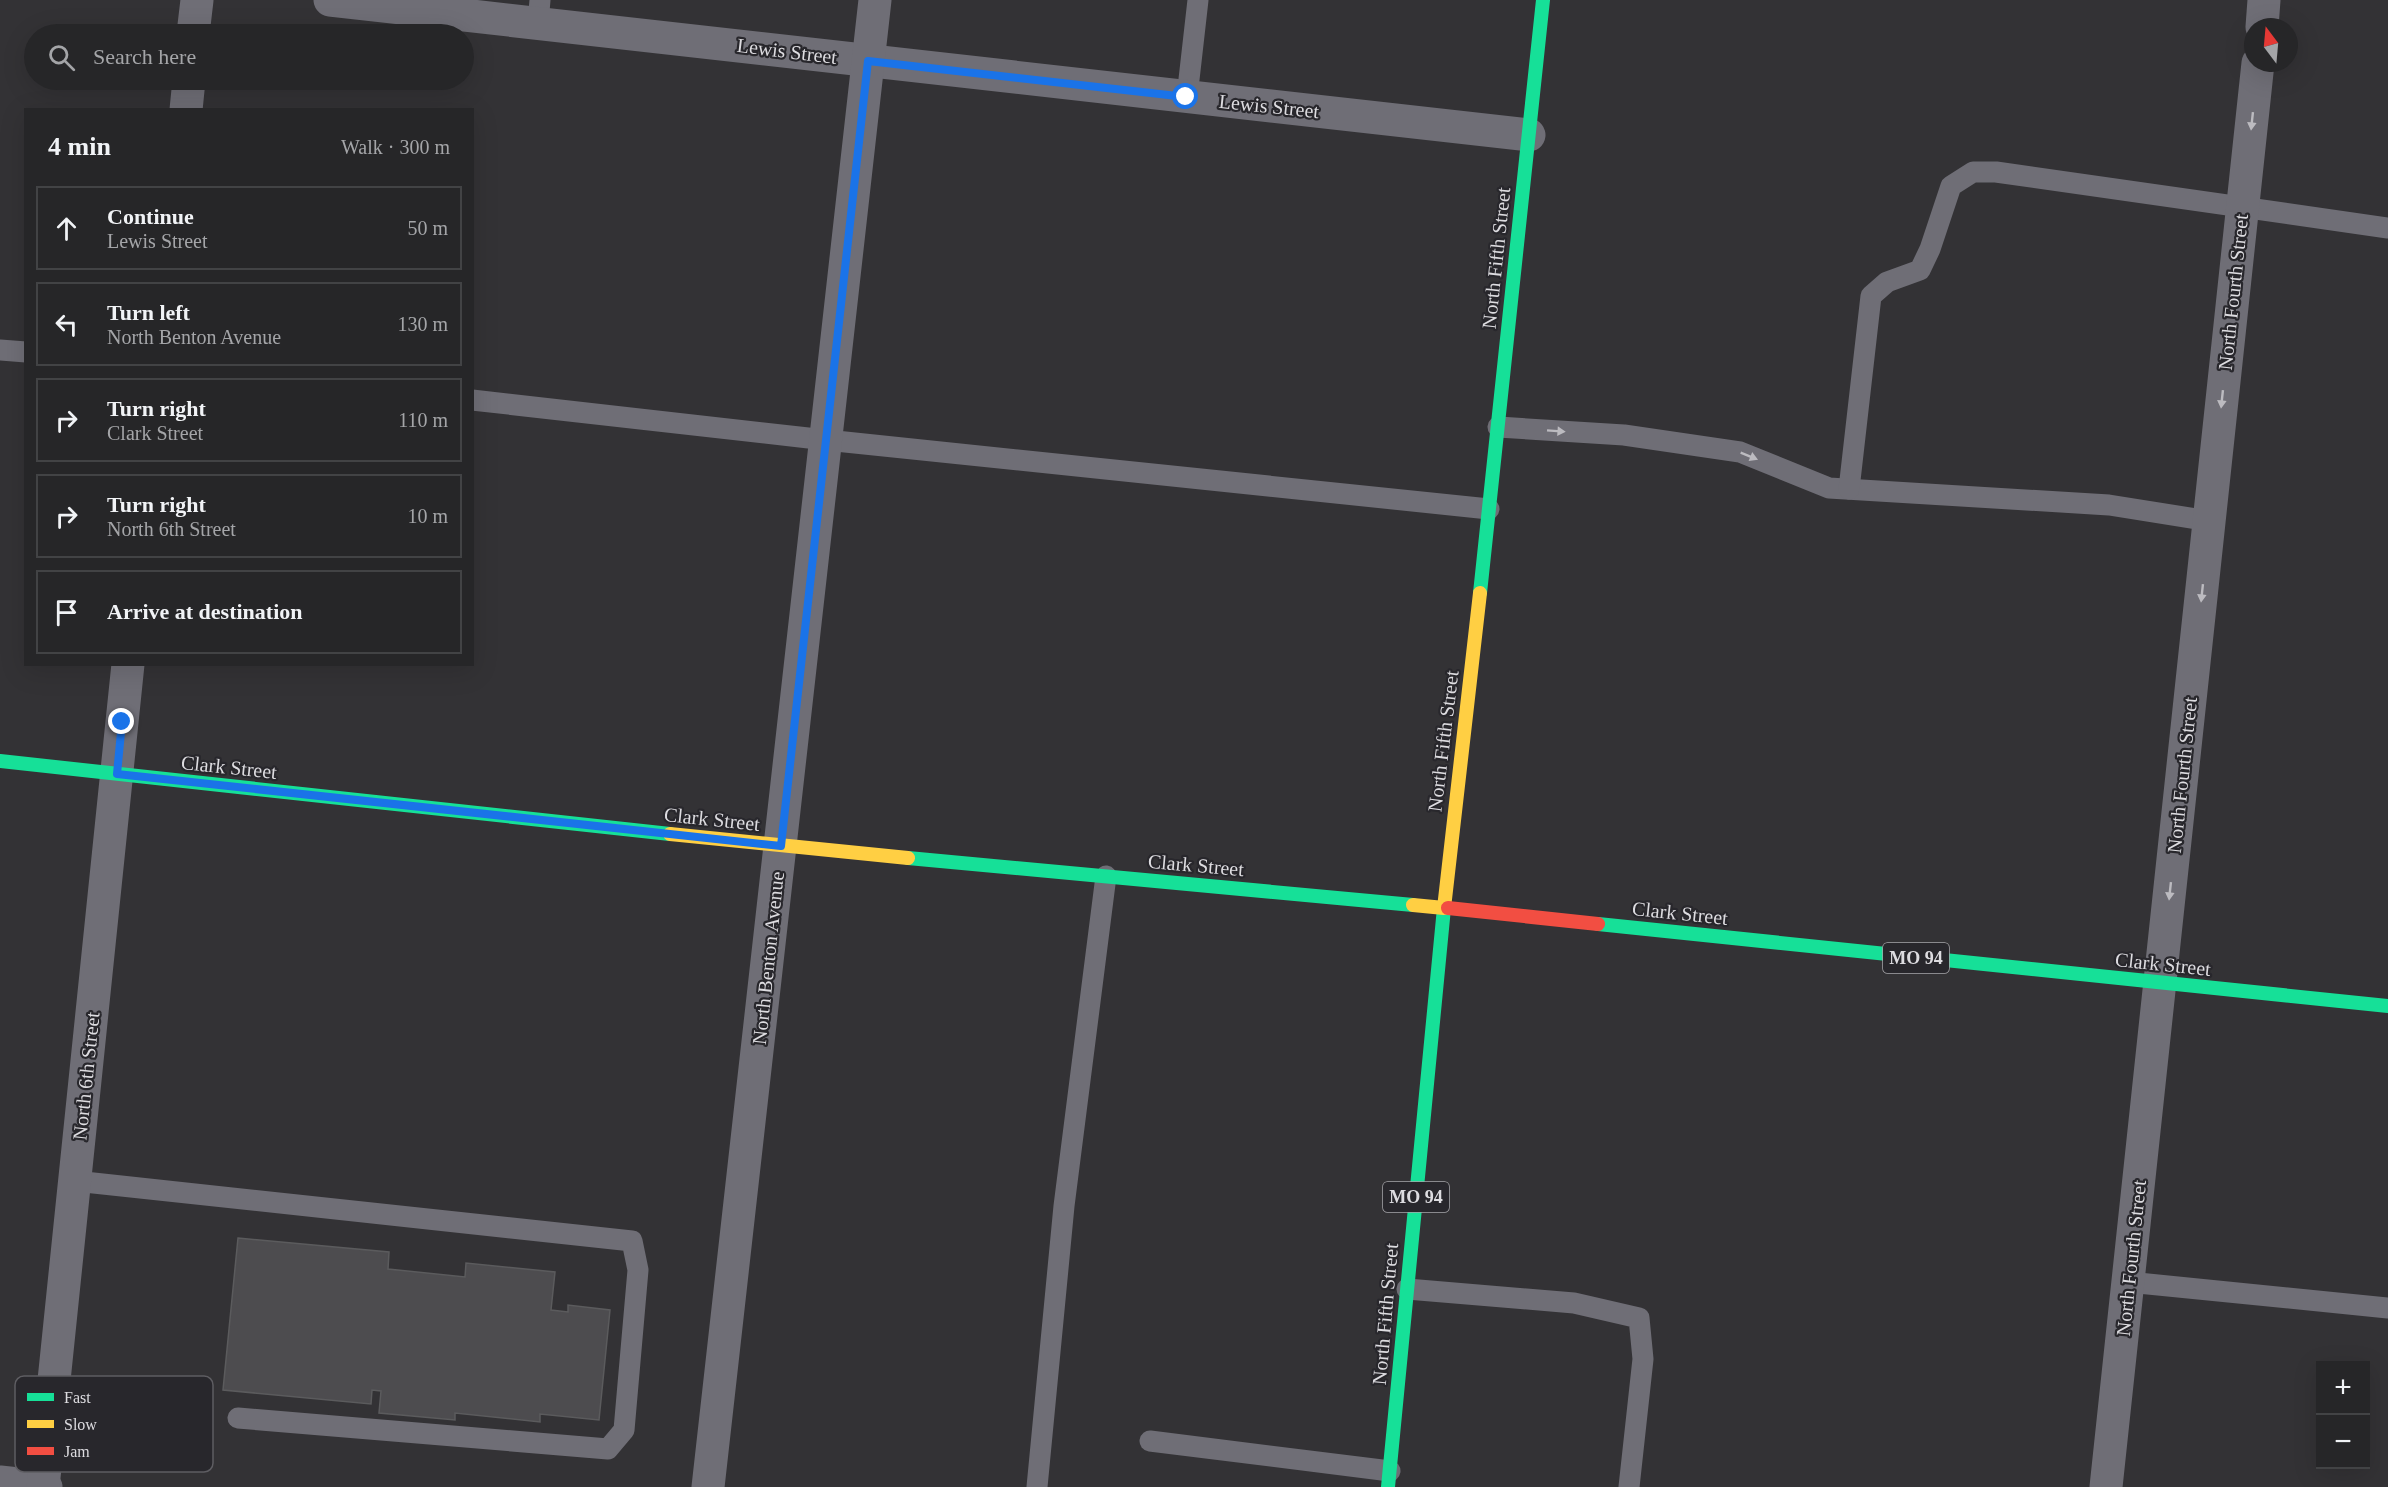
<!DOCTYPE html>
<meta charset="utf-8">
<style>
body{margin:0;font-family:"Times New Roman",serif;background:#2e2e30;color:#f1f3f6}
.controls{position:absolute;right:18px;bottom:18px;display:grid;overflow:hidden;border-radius:0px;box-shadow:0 6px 24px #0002}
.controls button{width:54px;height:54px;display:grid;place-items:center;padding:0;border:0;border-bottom:2px solid #424345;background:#262628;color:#f1f3f6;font:30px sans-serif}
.compass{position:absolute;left:2244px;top:18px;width:54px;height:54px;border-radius:50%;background:#262628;box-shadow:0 6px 24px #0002;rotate:344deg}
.stop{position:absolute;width:18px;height:18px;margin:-14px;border:4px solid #1a73e8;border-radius:50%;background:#fff}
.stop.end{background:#1a73e8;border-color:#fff;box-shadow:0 2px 6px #0008}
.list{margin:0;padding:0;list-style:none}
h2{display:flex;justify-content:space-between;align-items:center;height:78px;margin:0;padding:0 24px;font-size:26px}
h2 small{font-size:20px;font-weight:400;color:#a4a5a8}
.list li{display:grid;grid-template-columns:39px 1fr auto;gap:18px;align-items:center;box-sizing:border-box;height:84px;margin:0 12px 12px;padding:0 12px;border:2px solid #424345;border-radius:0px}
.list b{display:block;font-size:22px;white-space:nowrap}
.list p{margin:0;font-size:20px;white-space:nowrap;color:#a4a5a8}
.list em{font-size:20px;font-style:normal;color:#a4a5a8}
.icon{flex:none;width:33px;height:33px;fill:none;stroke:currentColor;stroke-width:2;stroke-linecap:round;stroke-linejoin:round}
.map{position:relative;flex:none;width:2388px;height:1487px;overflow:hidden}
.search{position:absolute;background:#262628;box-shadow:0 6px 24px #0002;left:24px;top:24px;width:450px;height:66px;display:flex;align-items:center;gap:15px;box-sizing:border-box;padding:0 21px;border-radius:33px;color:#a4a5a8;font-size:22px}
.panel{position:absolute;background:#262628;box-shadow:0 6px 24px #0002;left:24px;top:108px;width:450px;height:558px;border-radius:0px}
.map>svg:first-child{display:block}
.building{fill:#4d4c4f;stroke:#5b5b5d;stroke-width:1.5}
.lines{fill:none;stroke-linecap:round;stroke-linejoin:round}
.lane{stroke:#6f6e76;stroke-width:21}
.street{stroke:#6f6e76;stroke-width:33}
.fast{stroke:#16e098;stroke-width:14}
.slow{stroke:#ffcf43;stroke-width:14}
.jam{stroke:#f24e42;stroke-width:14}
.oneway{fill:#bcbbc0}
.route{stroke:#1a73e8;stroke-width:8}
.labels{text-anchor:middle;stroke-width:4.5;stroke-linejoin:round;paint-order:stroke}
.shield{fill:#28272c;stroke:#a7a6aa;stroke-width:1.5}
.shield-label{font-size:18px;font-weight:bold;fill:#dddce0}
.street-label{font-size:20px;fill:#dddce0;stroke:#28272c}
.key{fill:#28272c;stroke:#5e5d62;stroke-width:1.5}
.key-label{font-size:16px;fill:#dddce0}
</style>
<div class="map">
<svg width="2388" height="1487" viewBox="0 0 2388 1487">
<rect width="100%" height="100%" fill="#333235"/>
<path class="building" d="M238 1238 389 1252 388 1269 465 1277 466 1263 555 1272 551 1310 568 1312V1305L610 1310 599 1420 540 1414V1422L455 1413V1420L379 1413 381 1391 372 1390 371 1404 223 1390Z"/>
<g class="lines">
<g class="lane">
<path d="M538 23 540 0"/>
<path d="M1187 97 1198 0"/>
<path d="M0 350 26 352"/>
<path d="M472 400 826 440 1489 509"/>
<path d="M1498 427 1624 435 1740 452 1829 488 2109 505 2209 521"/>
<path d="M1849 489 1871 296 1887 282 1920 270 1930 249 1951 186 1973 172H1996L2388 228"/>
<path d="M75 1181 632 1241 638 1270 624 1430 608 1449 238 1418"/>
<path d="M2128 1282 2388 1308"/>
<path d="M1407 1289 1574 1303 1639 1318 1643 1359 1629 1487"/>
<path d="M1150 1441 1390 1471"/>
<path d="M1037 1487 1064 1206 1106 876"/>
</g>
<g class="street">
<path d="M330 0 1529 135"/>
<path d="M2262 27 2264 0"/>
<path d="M193 34 197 0"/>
<path d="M186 110 189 80"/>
<path d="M0 1482 46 1487"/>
<path d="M43 1487 128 664"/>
<path d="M708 1487 875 0"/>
<path d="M2106 1487 2258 63"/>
</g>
<g class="fast">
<path d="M1480 593 1543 0"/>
<path d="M0 761 670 834"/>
<path d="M908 858 1413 905"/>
<path d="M1598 924 2388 1006"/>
<path d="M1388 1487 1444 908H1448"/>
</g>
<g class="slow">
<path d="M670 834 908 858"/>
<path d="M1413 905 1444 908 1480 593"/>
</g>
<path class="jam" d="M1448 908 1598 924"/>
</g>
<defs><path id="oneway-solid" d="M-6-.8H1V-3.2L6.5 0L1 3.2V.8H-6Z" transform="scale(1.5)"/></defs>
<g class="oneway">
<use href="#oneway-solid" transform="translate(2252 121) rotate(96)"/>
<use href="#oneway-solid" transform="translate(2222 399) rotate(96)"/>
<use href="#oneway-solid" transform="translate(1556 431) rotate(4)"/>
<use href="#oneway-solid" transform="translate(1749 456) rotate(22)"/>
<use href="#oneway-solid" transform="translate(2202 593) rotate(96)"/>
<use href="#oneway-solid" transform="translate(2170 891) rotate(96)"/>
</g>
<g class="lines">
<path class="route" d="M122 722 117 774 781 846 868 61 1186 97"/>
</g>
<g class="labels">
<g class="shield">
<rect x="1883" y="943" width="66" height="30" rx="4.5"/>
<rect x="1383" y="1182" width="66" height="30" rx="4.5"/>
</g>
<g class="shield-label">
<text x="1916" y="964">MO 94</text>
<text x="1416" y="1203">MO 94</text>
</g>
<g class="street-label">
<text transform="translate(787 51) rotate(7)" y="7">Lewis Street</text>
<text transform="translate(1269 106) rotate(6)" y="7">Lewis Street</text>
<text transform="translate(1496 258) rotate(-84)" y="7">North Fifth Street</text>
<text transform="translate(2233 292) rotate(-84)" y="7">North Fourth Street</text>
<text transform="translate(1443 741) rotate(-83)" y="7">North Fifth Street</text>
<text transform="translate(229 767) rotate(6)" y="7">Clark Street</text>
<text transform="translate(2182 775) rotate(-84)" y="7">North Fourth Street</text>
<text transform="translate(712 819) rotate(6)" y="7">Clark Street</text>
<text transform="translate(1196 865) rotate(5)" y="7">Clark Street</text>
<text transform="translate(1680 913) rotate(6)" y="7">Clark Street</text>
<text transform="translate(768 958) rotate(-84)" y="7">North Benton Avenue</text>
<text transform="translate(2163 964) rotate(6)" y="7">Clark Street</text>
<text transform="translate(86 1076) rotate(-84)" y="7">North 6th Street</text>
<text transform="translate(2131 1258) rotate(-84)" y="7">North Fourth Street</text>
<text transform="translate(1385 1314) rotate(-85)" y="7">North Fifth Street</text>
</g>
</g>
<rect x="15" y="1376" width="198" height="96" rx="9" class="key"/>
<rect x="27" y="1393" width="27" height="8" fill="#16e098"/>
<rect x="27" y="1420" width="27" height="8" fill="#ffcf43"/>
<rect x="27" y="1447" width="27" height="8" fill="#f24e42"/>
<g class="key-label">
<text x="64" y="1403">Fast</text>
<text x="64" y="1430">Slow</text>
<text x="64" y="1457">Jam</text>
</g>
</svg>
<div class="controls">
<button>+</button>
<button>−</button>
</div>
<svg class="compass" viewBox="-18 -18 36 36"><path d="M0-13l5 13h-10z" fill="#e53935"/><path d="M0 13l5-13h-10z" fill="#a4a5a8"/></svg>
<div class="stop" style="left:1186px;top:97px"></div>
<div class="stop end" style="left:122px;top:722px"></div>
<div class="search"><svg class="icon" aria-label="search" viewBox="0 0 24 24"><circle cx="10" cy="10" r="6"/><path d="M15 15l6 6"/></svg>Search here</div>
<section class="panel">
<h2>4 min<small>Walk · 300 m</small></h2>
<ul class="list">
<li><svg class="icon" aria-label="ahead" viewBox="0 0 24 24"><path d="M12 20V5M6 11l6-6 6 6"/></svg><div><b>Continue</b><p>Lewis Street</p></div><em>50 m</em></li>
<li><svg class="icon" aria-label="left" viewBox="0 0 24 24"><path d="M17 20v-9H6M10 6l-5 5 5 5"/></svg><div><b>Turn left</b><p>North Benton Avenue</p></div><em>130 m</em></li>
<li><svg class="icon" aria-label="right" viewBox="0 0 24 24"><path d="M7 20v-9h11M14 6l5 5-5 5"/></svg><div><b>Turn right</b><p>Clark Street</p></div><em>110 m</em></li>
<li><svg class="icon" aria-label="right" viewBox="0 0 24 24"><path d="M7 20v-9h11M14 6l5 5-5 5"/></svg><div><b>Turn right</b><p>North 6th Street</p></div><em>10 m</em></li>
<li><svg class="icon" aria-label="arrive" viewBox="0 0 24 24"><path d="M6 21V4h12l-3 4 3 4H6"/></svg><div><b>Arrive at destination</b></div></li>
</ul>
</section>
</div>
